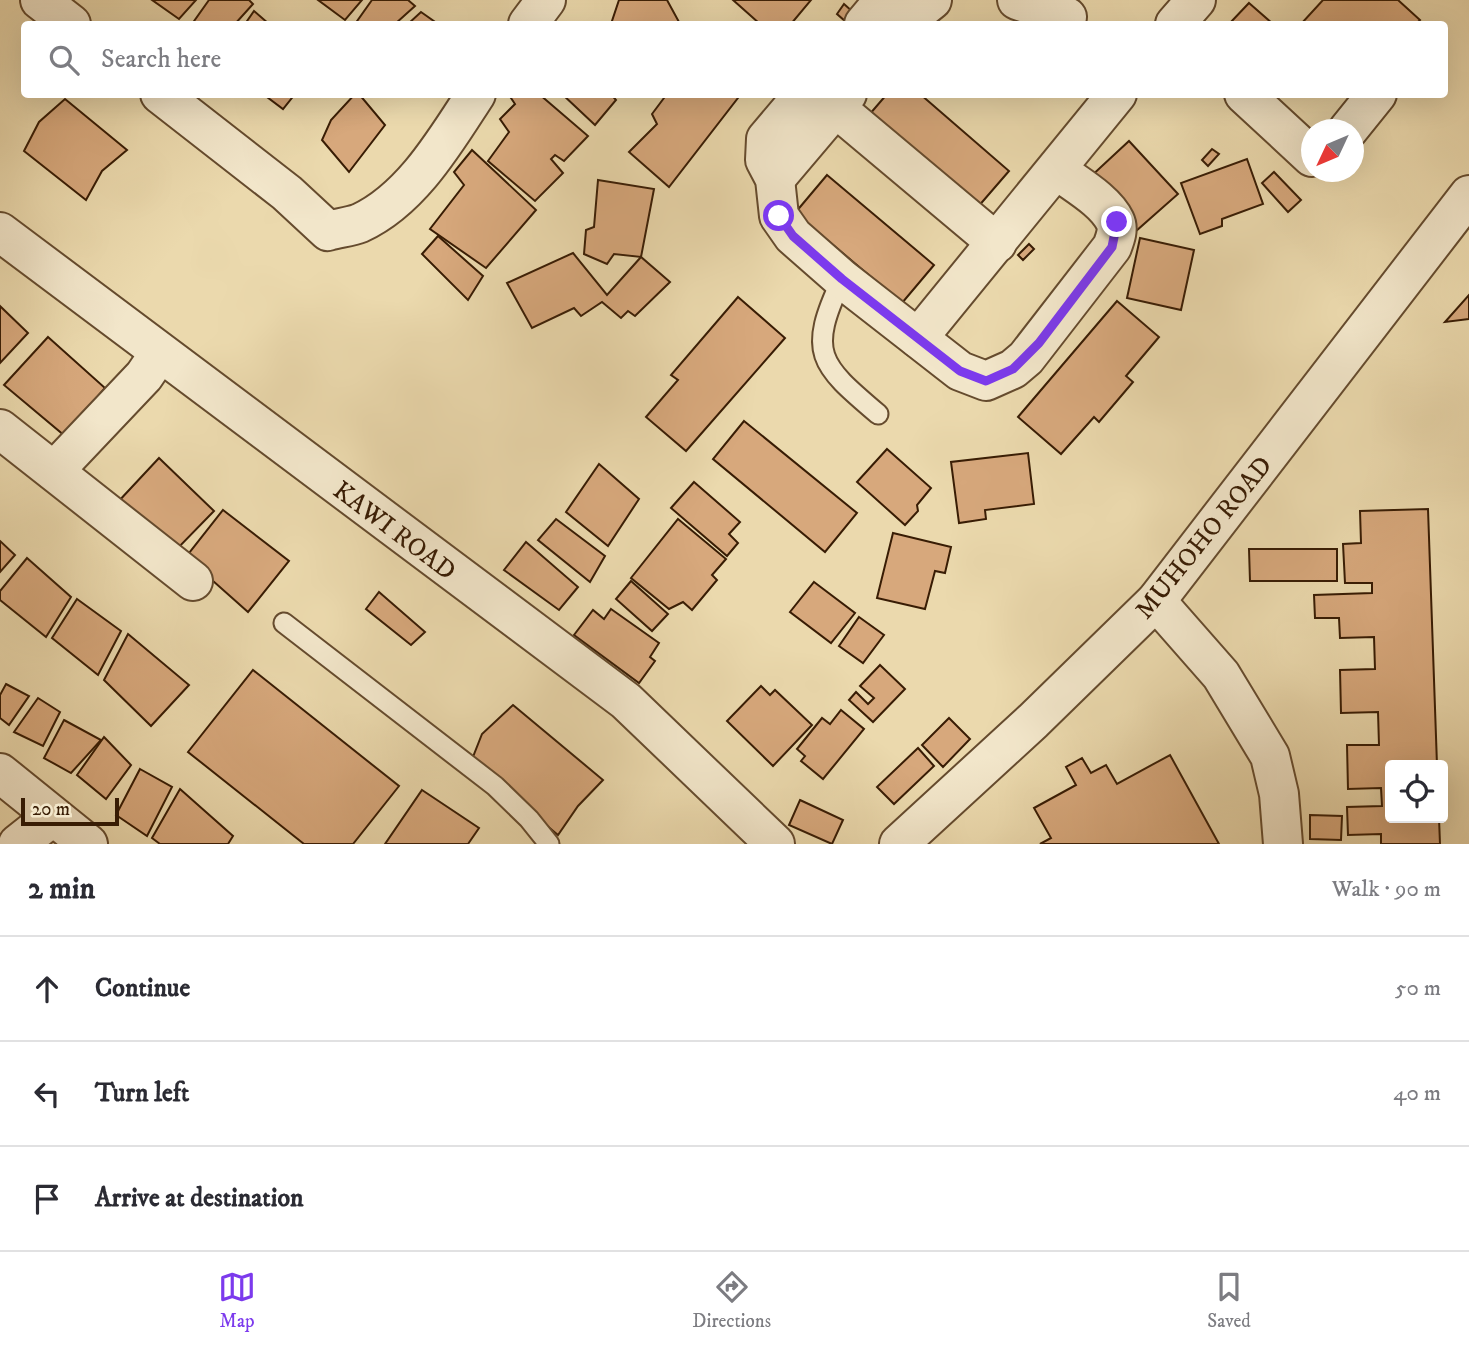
<!DOCTYPE html>
<meta charset="utf-8">
<style>
body{margin:0;font-family:"IM FELL DW Pica",serif;background:#f2f2f3;color:#2b2b33}
.controls{position:absolute;right:21px;bottom:21px;display:grid;overflow:hidden;border-radius:7px;box-shadow:0 7px 28px #0002}
.controls button{width:63px;height:63px;display:grid;place-items:center;padding:0;border:0;border-bottom:2px solid #e1e1e2;background:#fff;color:#2b2b33;font:35px sans-serif}
.compass{position:absolute;left:1301px;top:119px;width:63px;height:63px;border-radius:50%;background:#fff;box-shadow:0 7px 28px #0002;rotate:226deg}
.scale{position:absolute;left:21px;bottom:18px;width:98px;box-sizing:border-box;padding-left:7px;border:4px solid #381c04;border-top:0;font-size:19px;line-height:24px;white-space:nowrap;color:#381c04;-webkit-text-stroke:5px #f2e6ca;paint-order:stroke}
.stop{position:absolute;width:21px;height:21px;margin:-16px;border:5px solid #7c3aed;border-radius:50%;background:#fff}
.stop.end{background:#7c3aed;border-color:#fff;box-shadow:0 2px 7px #0008}
.list{margin:0;padding:0;list-style:none}
h2{display:flex;justify-content:space-between;align-items:center;height:91px;margin:0;padding:0 28px;font-size:30px}
h2 small{font-size:23px;font-weight:400;color:#7c7c81}
.list li{display:grid;grid-template-columns:46px 1fr auto;gap:21px;align-items:center;box-sizing:border-box;height:105px;padding:0 28px;border-top:2px solid #e1e1e2}
.list b{display:block;font-size:26px;white-space:nowrap}
.list em{font-size:23px;font-style:normal;color:#7c7c81}
.icon{flex:none;width:38px;height:38px;fill:none;stroke:currentColor;stroke-width:2;stroke-linecap:round;stroke-linejoin:round}
.map{position:relative;flex:none;width:1469px;height:844px;overflow:hidden}
.search{position:absolute;background:#fff;box-shadow:0 7px 28px #0002;left:21px;right:21px;top:21px;height:77px;display:flex;align-items:center;gap:18px;box-sizing:border-box;padding:0 24px;border-radius:7px;color:#7c7c81;font-size:26px}
.sheet{height:406px;background:#fff}
nav{display:flex;justify-content:space-around;align-items:center;box-sizing:border-box;height:98px;border-top:2px solid #e1e1e2;background:#fff;font-size:19px;color:#7c7c81}
nav a{display:grid;justify-items:center;gap:4px}
nav .on{color:#7c3aed}
.map>svg:first-child{display:block}
.building{fill:#d7a87c;stroke:#381c04;stroke-width:2}
.lines{fill:none;stroke-linecap:round;stroke-linejoin:round}
.service-casing{stroke:#654b2e;stroke-width:23}
.minor-casing{stroke:#654b2e;stroke-width:42}
.service{stroke:#f2e6ca;stroke-width:19}
.minor{stroke:#f2e6ca;stroke-width:38}
.route{stroke:#7c3aed;stroke-width:9}
.labels{text-anchor:middle;stroke-width:6;stroke-linejoin:round;paint-order:stroke}
.street-label{font-size:26px;fill:#381c04;stroke:#f2e6ca}
</style>
<div class="map">
<svg width="1469" height="844" viewBox="0 0 1469 844">
<rect width="100%" height="100%" fill="#ebd9ad"/>
<filter id="stains"><feTurbulence type="fractalNoise" baseFrequency=".00286" numOctaves="4"/><feColorMatrix values="0 0 0 0 .2 0 0 0 0 .09 0 0 0 0 .02 0 0 0 .5 -.17"/></filter>
<radialGradient id="worn" r=".72"><stop offset=".6" stop-color="#630" stop-opacity="0"/><stop offset="1" stop-color="#630" stop-opacity=".3"/></radialGradient>
<g class="building">
<path d="M152 0H196L179 19Z"/>
<path d="M209 0H249L253 4 235 24H192Z"/>
<path d="M318 0H362L345 20Z"/>
<path d="M372 0H408L415 6 395 24H355Z"/>
<path d="M619 0H667L679 22 611 24Z"/>
<path d="M733 0H811L791 24H760Z"/>
<path d="M1323 0H1398L1420 20 1416 24H1301Z"/>
<path d="M1249 3 1273 24H1229Z"/>
<path d="M844 4 853 12 845 21 837 14Z"/>
<path d="M254 11 269 24H245Z"/>
<path d="M421 12 438 24H408Z"/>
<path d="M263 94H295L283 109Z"/>
<path d="M355 94H359L385 125 349 172 322 140 331 120Z"/>
<path d="M514 94H539L588 136 564 161 555 155 551 159 563 173 535 201 488 161 509 132 500 119 515 104 511 98Z"/>
<path d="M562 94H611L616 100 595 125Z"/>
<path d="M667 94H741L669 187 629 152 657 124 652 114Z"/>
<path d="M887 94H920L1009 171 977 208 869 115Z"/>
<path d="M65 99 127 150 102 171 86 200 24 151 39 122Z"/>
<path d="M1129 141 1178 194 1136 231 1088 179Z"/>
<path d="M1212 149 1219 154 1208 166 1202 160Z"/>
<path d="M472 150 536 210 486 268 430 229 464 185 454 172Z"/>
<path d="M1247 159 1263 204 1222 219V226L1200 234 1181 183Z"/>
<path d="M1274 172 1301 200 1288 212 1262 183Z"/>
<path d="M827 175 934 265 902 303 795 213Z"/>
<path d="M598 180 654 189 641 257 614 254 607 264 584 254 586 230 594 227Z"/>
<path d="M438 236 483 276 468 300 422 254Z"/>
<path d="M1140 238 1194 250 1181 310 1127 298Z"/>
<path d="M1029 244 1034 249 1023 260 1018 255Z"/>
<path d="M573 253 607 295 641 257 670 282 635 316 628 311 621 318 602 302 581 316 574 308 532 328 507 283Z"/>
<path d="M1469 295V319L1445 322Z"/>
<path d="M738 297 785 338 686 451 646 417 678 380 671 375Z"/>
<path d="M1117 301 1159 337 1126 376 1133 382 1099 422 1094 417 1061 454 1018 417Z"/>
<path d="M0 306 28 333 0 363Z"/>
<path d="M48 337 105 388 65 436 4 385Z"/>
<path d="M744 421 857 513 825 552 713 459Z"/>
<path d="M887 449 931 488 917 505 918 511 905 525 857 482Z"/>
<path d="M1028 453 1034 504 985 510 986 519 959 523 951 462Z"/>
<path d="M159 458 214 511 176 550 117 503Z"/>
<path d="M599 464 639 499 608 546 566 512Z"/>
<path d="M694 482 740 522 729 534 738 543 727 556 671 508Z"/>
<path d="M1428 509 1437 765H1390V818H1439L1440 844H1381V834L1348 835 1347 807 1382 806 1381 788 1348 789 1347 745H1379L1378 712 1341 713 1340 670 1375 669 1374 637 1340 638 1339 618H1315L1314 595 1372 593V583H1345L1343 544 1361 543 1360 511Z"/>
<path d="M223 510 289 561 248 612 186 557Z"/>
<path d="M556 519 605 556 590 582 538 540Z"/>
<path d="M678 519 726 559 712 575 717 580 692 610 683 602 669 609 631 578Z"/>
<path d="M893 533 951 547 945 573 935 571 925 609 877 598Z"/>
<path d="M0 541 15 555 0 572Z"/>
<path d="M526 542 578 587 559 610 504 570Z"/>
<path d="M1249 549H1337V581H1250Z"/>
<path d="M27 558 71 597 46 637 0 600V591Z"/>
<path d="M631 581 668 614 652 631 616 599Z"/>
<path d="M814 582 855 613 831 643 790 612Z"/>
<path d="M379 592 425 632 411 645 366 609Z"/>
<path d="M77 599 121 631 98 675 52 638Z"/>
<path d="M611 609 659 643 650 657 655 661 639 683 574 635 593 610 604 619Z"/>
<path d="M859 617 884 635 863 663 839 646Z"/>
<path d="M128 634 189 685 151 726 104 680Z"/>
<path d="M880 665 905 689 873 722 849 700 856 692 868 704 874 698 860 686Z"/>
<path d="M253 670 399 786 353 844H304L188 752Z"/>
<path d="M6 684 29 696 9 725 0 718V695Z"/>
<path d="M761 686 770 695 775 690 812 725 773 766 727 721Z"/>
<path d="M38 698 60 712 43 746 14 732Z"/>
<path d="M513 705 603 780 578 806 558 835 471 762 482 734Z"/>
<path d="M841 710 864 729 823 779 801 761 805 756 797 749 822 718 830 724Z"/>
<path d="M949 718 970 739 943 767 922 745Z"/>
<path d="M64 720 101 740 71 773 44 758Z"/>
<path d="M104 737 131 765 106 799 77 775Z"/>
<path d="M918 748 934 766 894 804 877 787Z"/>
<path d="M1170 755 1219 844H1040L1051 838 1034 808 1076 785 1066 767 1082 758 1091 773 1106 765 1117 784Z"/>
<path d="M140 769 172 787 147 836 116 815Z"/>
<path d="M180 789 233 836 228 844H160L152 838Z"/>
<path d="M422 790 479 828 468 844H385Z"/>
<path d="M800 800 843 820 832 844 789 825Z"/>
<path d="M1310 815 1342 816 1341 840 1310 839Z"/>
</g>
<g class="lines">
<g class="service-casing">
<g id="service">
<path d="M842 279C807 353 819 364 878 414"/>
<path d="M284 623 495 786 529 819 549 844"/>
</g>
</g>
<g class="minor-casing">
<g id="minor">
<path d="M40 0 71 24"/>
<path d="M1017 0 1067 17"/>
<path d="M528 24 546 0"/>
<path d="M864 24 884 0"/>
<path d="M902 24 932 0"/>
<path d="M1175 24 1196 0"/>
<path d="M160 94 287 193 328 231C338 228 350 227 360 223 412 199 446 140 476 94"/>
<path d="M804 94 766 139 765 160 775 179 779 216 793 236 842 279 960 371 986 381 1013 369 1026 358 1112 247C1115 239 1119 229 1115 221 1105 200 1075 184 1057 170"/>
<path d="M1244 94 1312 157"/>
<path d="M836 108 997 243"/>
<path d="M1348 130 1377 94"/>
<path d="M775 179 847 94"/>
<path d="M0 232 626 701 775 844"/>
<path d="M918 338 1117 94"/>
<path d="M0 429 193 581"/>
<path d="M54 471 144 376 159 354"/>
<path d="M1156 601 1221 675 1270 756 1279 794 1283 844"/>
<path d="M0 773 88 844"/>
<path d="M18 844 52 817"/>
<path d="M899 844 1033 721 1156 601 1469 195"/>
</g>
</g>
<use href="#service" class="service"/>
<use href="#minor" class="minor"/>
</g>
<g class="lines">
<path class="route" d="M779 216 793 236 842 279 960 371 986 381 1013 369 1039 343 1112 247 1117 222"/>
</g>
<g class="labels">
<g class="street-label">
<text transform="translate(395 530) rotate(37)" y="9">KAWI ROAD</text>
<text transform="translate(1203 537) rotate(-51)" y="9">MUHOHO ROAD</text>
</g>
</g>
<rect width="100%" height="100%" filter="url(#stains)"/>
<rect width="100%" height="100%" fill="url(#worn)"/>
</svg>
<div class="controls">
<button><svg class="icon" aria-label="locate" viewBox="0 0 24 24"><circle cx="12" cy="12" r="6"/><path d="M12 2v4M12 18v4M2 12h4M18 12h4"/></svg></button>
</div>
<svg class="compass" viewBox="-18 -18 36 36"><path d="M0-13l5 13h-10z" fill="#e53935"/><path d="M0 13l5-13h-10z" fill="#7c7c81"/></svg>
<div class="scale">20 m</div>
<div class="stop" style="left:779px;top:216px"></div>
<div class="stop end" style="left:1117px;top:222px"></div>
<div class="search"><svg class="icon" aria-label="search" viewBox="0 0 24 24"><circle cx="10" cy="10" r="6"/><path d="M15 15l6 6"/></svg>Search here</div>
</div>
<section class="sheet">
<h2>2 min<small>Walk · 90 m</small></h2>
<ul class="list">
<li><svg class="icon" aria-label="ahead" viewBox="0 0 24 24"><path d="M12 20V5M6 11l6-6 6 6"/></svg><div><b>Continue</b></div><em>50 m</em></li>
<li><svg class="icon" aria-label="left" viewBox="0 0 24 24"><path d="M17 20v-9H6M10 6l-5 5 5 5"/></svg><div><b>Turn left</b></div><em>40 m</em></li>
<li><svg class="icon" aria-label="arrive" viewBox="0 0 24 24"><path d="M6 21V4h12l-3 4 3 4H6"/></svg><div><b>Arrive at destination</b></div></li>
</ul>
</section>
<nav>
<a class="on"><svg class="icon" aria-label="map" viewBox="0 0 24 24"><path d="M3 6l6-2 6 2 6-2v14l-6 2-6-2-6 2zM9 4v14M15 6v14"/></svg>Map</a>
<a><svg class="icon" aria-label="directions" viewBox="0 0 24 24"><path d="M12 3l9 9-9 9-9-9zM9 14v-3h6M13 9l2 2-2 2"/></svg>Directions</a>
<a><svg class="icon" aria-label="saved" viewBox="0 0 24 24"><path d="M7 4h10v16l-5-4-5 4z"/></svg>Saved</a>
</nav>
